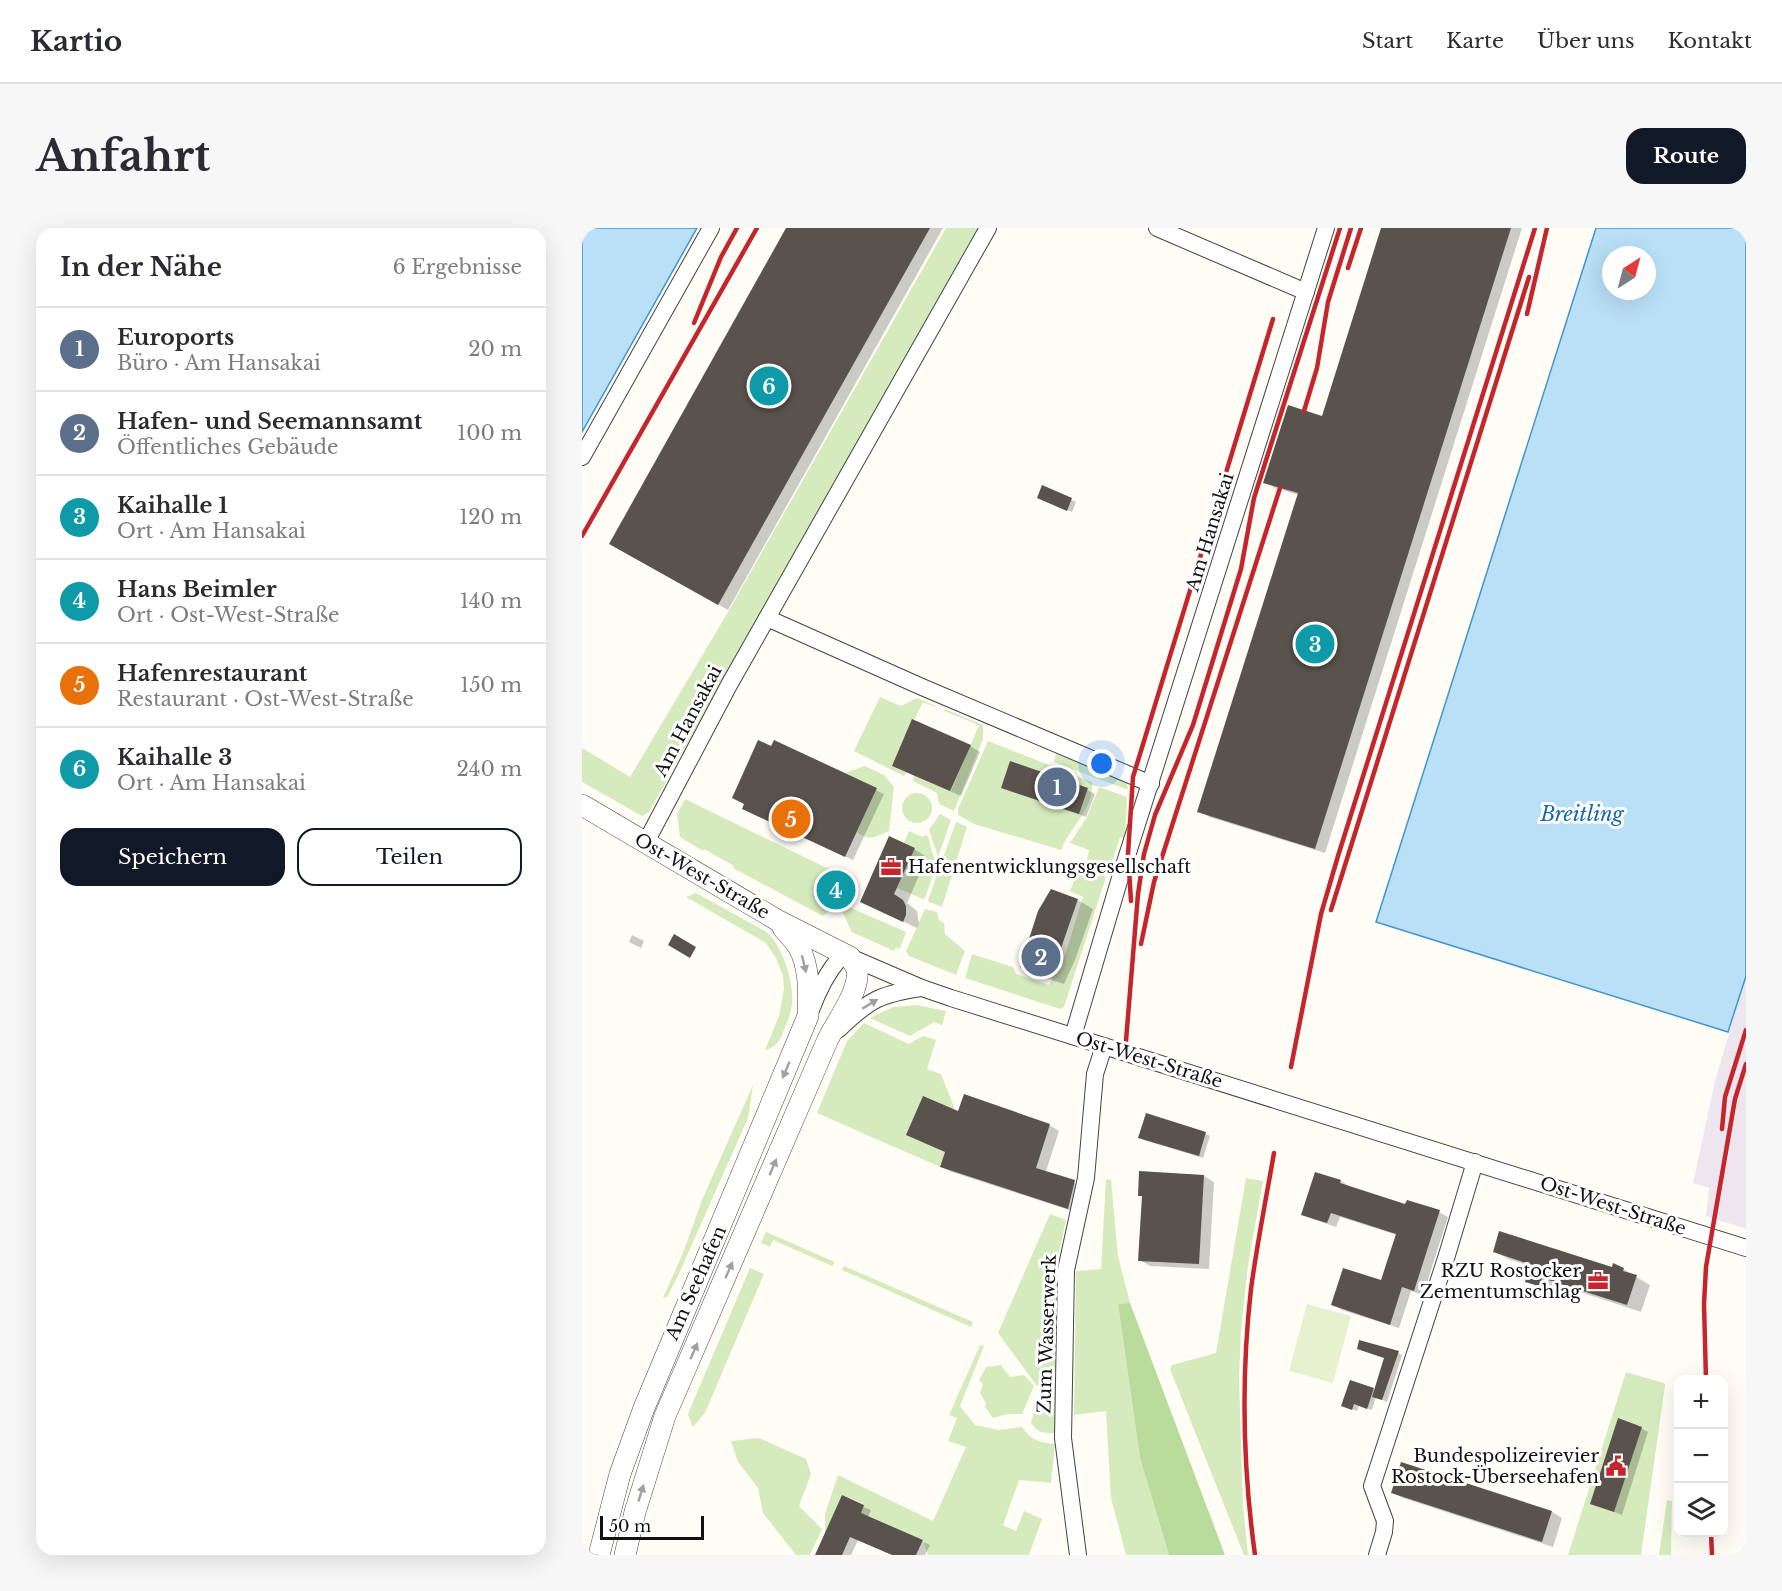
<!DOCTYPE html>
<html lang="de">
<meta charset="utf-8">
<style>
body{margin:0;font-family:"Libre Baskerville",serif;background:#f7f7f7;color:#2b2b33}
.controls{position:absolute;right:18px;bottom:18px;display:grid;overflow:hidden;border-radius:12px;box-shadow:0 6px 24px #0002}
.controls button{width:54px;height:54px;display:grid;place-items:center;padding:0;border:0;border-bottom:2px solid #e1e1e2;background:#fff;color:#2b2b33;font:30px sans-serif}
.compass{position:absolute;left:1020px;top:18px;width:54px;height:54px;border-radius:50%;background:#fff;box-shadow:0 6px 24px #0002;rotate:36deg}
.scale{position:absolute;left:18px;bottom:15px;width:104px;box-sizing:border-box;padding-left:6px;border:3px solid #111;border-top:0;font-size:16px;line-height:21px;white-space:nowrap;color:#111;-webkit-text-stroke:4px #fff;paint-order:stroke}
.you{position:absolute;left:520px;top:536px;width:21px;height:21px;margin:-15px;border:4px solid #fff;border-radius:50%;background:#1a73e8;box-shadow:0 0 0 9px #1a73e833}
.badge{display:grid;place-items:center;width:39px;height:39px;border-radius:50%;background:#111827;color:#fff;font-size:20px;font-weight:700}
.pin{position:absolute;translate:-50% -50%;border:3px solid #fff;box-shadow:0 2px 6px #0006}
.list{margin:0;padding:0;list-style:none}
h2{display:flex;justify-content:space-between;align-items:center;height:78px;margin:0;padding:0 24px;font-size:26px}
h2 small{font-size:20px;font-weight:400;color:#7c7c81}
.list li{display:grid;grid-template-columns:39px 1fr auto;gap:18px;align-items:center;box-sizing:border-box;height:84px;padding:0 24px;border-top:2px solid #e1e1e2}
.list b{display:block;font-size:22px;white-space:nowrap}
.list p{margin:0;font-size:20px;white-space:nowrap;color:#7c7c81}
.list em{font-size:20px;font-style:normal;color:#7c7c81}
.actions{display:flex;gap:12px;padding:18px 24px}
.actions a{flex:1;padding:14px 0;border:2px solid #111827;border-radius:18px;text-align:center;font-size:21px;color:#111827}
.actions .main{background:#111827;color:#fff}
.icon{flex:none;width:33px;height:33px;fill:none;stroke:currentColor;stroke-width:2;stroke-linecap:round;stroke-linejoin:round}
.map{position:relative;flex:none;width:1164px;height:1327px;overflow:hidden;border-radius:18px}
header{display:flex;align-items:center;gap:36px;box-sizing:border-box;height:84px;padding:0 30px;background:#fff;border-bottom:2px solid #e1e1e2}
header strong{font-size:28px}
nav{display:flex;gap:33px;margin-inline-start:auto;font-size:21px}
.intro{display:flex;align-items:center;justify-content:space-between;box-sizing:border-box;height:144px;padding:0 36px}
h1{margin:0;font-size:42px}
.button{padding:15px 27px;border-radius:18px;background:#111827;color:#fff;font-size:21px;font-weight:700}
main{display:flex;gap:36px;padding:0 36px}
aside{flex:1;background:#fff;border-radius:18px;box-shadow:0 6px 24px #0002}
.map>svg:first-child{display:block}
.industrial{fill:#eee6ef}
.green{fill:#d5ebbd}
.forest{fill:#b9dc9c}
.pitch{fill:#e6f2cf}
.water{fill:#b9e0f7;stroke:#3f96cf;stroke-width:1.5;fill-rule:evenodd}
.shadow{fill:#0003}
.building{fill:#5a524d}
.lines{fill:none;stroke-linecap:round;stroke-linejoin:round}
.minor-casing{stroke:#444;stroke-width:18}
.tertiary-casing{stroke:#444;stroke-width:22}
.minor{stroke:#fff;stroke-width:16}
.tertiary{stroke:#fff;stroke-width:21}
.rail{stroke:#c4262e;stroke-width:4.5}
.oneway{fill:#a0a0a0}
.labels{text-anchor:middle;stroke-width:6;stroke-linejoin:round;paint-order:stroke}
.street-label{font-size:18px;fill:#111;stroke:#fff}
.poi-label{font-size:18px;fill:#111;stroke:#fff;text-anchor:end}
.water-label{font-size:20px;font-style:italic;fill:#1768a6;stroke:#fff}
</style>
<header>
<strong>Kartio</strong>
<nav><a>Start</a><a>Karte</a><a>Über uns</a><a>Kontakt</a></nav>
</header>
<div class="intro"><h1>Anfahrt</h1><a class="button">Route</a></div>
<main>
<aside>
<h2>In der Nähe<small>6 Ergebnisse</small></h2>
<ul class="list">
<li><span class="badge" style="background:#5c6f8a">1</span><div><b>Euroports</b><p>Büro · Am Hansakai</p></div><em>20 m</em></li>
<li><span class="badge" style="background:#5c6f8a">2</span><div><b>Hafen- und Seemannsamt</b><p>Öffentliches Gebäude</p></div><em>100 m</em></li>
<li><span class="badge" style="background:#0f9aa8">3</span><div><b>Kaihalle 1</b><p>Ort · Am Hansakai</p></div><em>120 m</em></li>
<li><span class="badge" style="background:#0f9aa8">4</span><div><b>Hans Beimler</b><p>Ort · Ost-West-Straße</p></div><em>140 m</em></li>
<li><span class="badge" style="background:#e8710a">5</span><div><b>Hafenrestaurant</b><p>Restaurant · Ost-West-Straße</p></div><em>150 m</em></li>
<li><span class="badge" style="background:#0f9aa8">6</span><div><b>Kaihalle 3</b><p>Ort · Am Hansakai</p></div><em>240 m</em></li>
</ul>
<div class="actions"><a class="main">Speichern</a><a>Teilen</a></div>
</aside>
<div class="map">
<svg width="1164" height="1327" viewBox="0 0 1164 1327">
<rect width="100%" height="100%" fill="#fffdf5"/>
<path class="industrial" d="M1164 748V1001L1124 988 1127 960 1111 955 1133 853Z"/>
<g class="green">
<path d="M364 0H396L67 584 60 588 0 554V520L48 549 146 384Z"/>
<path d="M298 469 319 478 335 470 354 478 353 479 341 474 332 492H330L310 538 325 545 322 548 272 523Z"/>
<path d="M363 481 401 497V511L372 583 357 576 355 565 331 553 332 547 369 563 397 497 362 483Z"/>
<path d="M406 513 510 554C512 581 488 599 479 622L392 596 376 587V581Z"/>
<path d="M474 525 545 554 546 562 472 534Z"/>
<path d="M283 538 302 547 312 559 307 603C292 609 289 614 275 604L295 560 263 545Z"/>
<path d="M517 559 545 569 543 611 538 609 529 637 505 631 507 622 488 615 505 589Z"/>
<circle cx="335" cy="580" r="15"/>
<path d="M103 571 255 645 260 655 248 682 241 688 151 640 152 638 122 621 121 623 98 609 95 586Z"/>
<path d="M358 586 369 592 356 629 347 602Z"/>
<path d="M374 594 385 599 360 679 347 674 346 672Z"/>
<path d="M327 603 341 609 343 607 346 608 354 638 343 670 341 671 315 660 333 620 322 615Z"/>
<path d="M499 642H505L524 649 482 779 478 781 383 750 390 726 431 739 434 746 467 757 483 727 501 669 488 663 495 646Z"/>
<path d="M114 665 183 703C201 717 212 754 210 776 209 784 206 792 203 799 199 811 196 819 183 822L197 788 202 761 201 748 194 730 184 715 104 669Z"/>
<path d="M262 677 322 703 324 704 318 720 316 721 314 719 312 723 270 704 261 685Z"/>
<path d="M343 681 355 684 357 692 362 695 363 706 383 723 374 747 327 728 324 723Z"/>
<path d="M335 777 364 783 360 797 352 794 328 808 288 790 311 779Z"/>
<path d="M282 795 327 816 341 808 354 812 345 841 359 846 372 879 362 912 366 915 358 939 235 885 265 813Z"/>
<path d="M171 857 166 890 96 1048 85 1069 81 1070 101 1025 120 972Z"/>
<path d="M664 950 681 953 666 1037 659 1102 657 1151 661 1277 666 1327H662L588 1141 590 1137 634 1125Z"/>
<path d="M524 951 529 952 536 1028 548 1075 536 1076 558 1230 587 1327H544L529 1270 524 1183 492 1187 494 1043 519 1041Z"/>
<path d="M468 986 484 992 474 1038 475 1143 455 1158 416 1105Z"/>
<path d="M184 1004 253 1034 250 1038 191 1012 188 1019 179 1015Z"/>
<path d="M262 1038 391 1094 389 1099 260 1042Z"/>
<path d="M168 1040 182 1046 123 1185 111 1199 106 1187 108 1181Z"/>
<path d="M398 1117 402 1118 378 1178 393 1197 416 1202 440 1199C450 1213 457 1214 473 1216L469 1255 437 1252 421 1297 434 1303 442 1283 460 1291 447 1327H346L341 1312 279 1285 282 1276 260 1267 243 1306V1286L256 1247 351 1293 384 1219 366 1213 375 1190 367 1187Z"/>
<path d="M419 1137 428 1149 442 1147 452 1158 440 1186H426L411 1190 403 1179 404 1175 398 1165 401 1156 397 1152 404 1139Z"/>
<path d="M1044 1144 1082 1155 1083 1157 1059 1327H986Z"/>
<path d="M473 1157 474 1205C463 1205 456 1206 449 1195 453 1180 457 1163 473 1157Z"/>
<path d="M177 1210 224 1231 229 1246 217 1278 240 1301 228 1327H214L181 1285 176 1260 156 1234 149 1213Z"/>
<path d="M1085 1272 1090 1273 1089 1327H1077Z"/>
</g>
<path class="forest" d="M548 1075 643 1327H587L558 1230 536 1076Z"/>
<path class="pitch" d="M725 1076 769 1088 751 1155 707 1143Z"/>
<g class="water">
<path d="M0 0H115L0 204Z"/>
<path d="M1014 0H1164V748L1146 804 794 694ZM1029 27H1065V63H1029Z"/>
</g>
<g class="shadow">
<path d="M206 0H361L146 382 29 316Z"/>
<path d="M801 0H940L743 625 627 589 617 583 717 267 693 260 683 254 741 190Z"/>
<path d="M461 259 494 274 490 284 461 272Z"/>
<path d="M192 514 302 566 271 632 169 585Z"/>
<path d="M388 518 398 524 379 568 322 543Z"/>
<path d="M505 562 513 566 504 589 428 563Z"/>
<path d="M332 621 345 629 325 675 335 683 337 695 335 700 280 674Z"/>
<path d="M496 672 511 681 493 732 482 756 455 747 439 738Z"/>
<path d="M50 707 62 713 59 720 47 714Z"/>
<path d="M377 885 467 897 477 903 464 943 502 959 496 985 370 944 360 939Z"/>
<path d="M623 905 628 908 621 930 562 912Z"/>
<path d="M622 948 632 954 627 1041 568 1038 558 1032 561 969 557 967Z"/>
<path d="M759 953 767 958 824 977 857 984 866 989 841 1067 829 1063 817 1100 760 1082 751 1077 800 1054 815 1007 758 989 754 999 730 991 721 986Z"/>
<path d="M913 1023 1031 1041H1041L1068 1057 1059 1084 974 1056 971 1065 959 1061 945 1053 948 1038 926 1031Z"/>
<path d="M776 1121 816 1125 820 1127 805 1174 794 1169 790 1182 777 1178 775 1183 766 1180 791 1162 794 1163 804 1130Z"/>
<path d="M1059 1200 1066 1204 1040 1287 1010 1275Z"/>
<path d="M820 1236 970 1284 980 1290 971 1319 821 1270 811 1265Z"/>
<path d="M260 1269 289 1282 286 1289 348 1317 343 1327H311L276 1312 269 1327H235Z"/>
</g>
<g class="building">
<path d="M204 0H348L136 377 27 316Z"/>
<path d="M799 0H929L733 621 615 584 716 265 681 255 706 177 740 188Z"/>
<path d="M460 257 490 270 485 283 455 270Z"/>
<path d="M330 491 389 517 368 563 310 538Z"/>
<path d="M176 512 189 518 192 512 295 560 263 629 160 581 162 576 150 570Z"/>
<path d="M428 533 506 560 497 586 419 560Z"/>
<path d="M307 608 333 620 312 666 321 672 324 678V687L321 694 278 674Z"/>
<path d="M469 661 496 671 478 723 466 749 438 739 456 683Z"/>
<path d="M92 706 114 719 108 730 86 717Z"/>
<path d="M382 866 468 896 454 940 493 952 486 981 358 939 363 924 324 907 341 868 376 883Z"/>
<path d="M564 885 624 904 617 928 556 910Z"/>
<path d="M557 943 622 947 617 1036 556 1033 560 968H556Z"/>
<path d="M733 944 759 952 758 955 823 976 825 972 858 982 832 1063 820 1059 808 1097 749 1077 761 1040 799 1052 814 1006 749 985 745 995 719 987Z"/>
<path d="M917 1003 1030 1039 1031 1035 1042 1040 1041 1043 1055 1047 1045 1077 960 1050 957 1058 943 1054 947 1036 911 1024Z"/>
<path d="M777 1112 817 1123 800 1172 790 1169 802 1130 775 1121Z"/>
<path d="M768 1152 792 1160 785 1181 772 1176 770 1182 759 1178Z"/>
<path d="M1036 1190 1060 1199 1032 1284 1008 1276Z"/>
<path d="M819 1234 970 1283 960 1314 809 1265Z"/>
<path d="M260 1267 282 1277 279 1285 341 1312 334 1327H310L268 1309 260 1327H233Z"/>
</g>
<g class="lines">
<g class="minor-casing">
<g id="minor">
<path d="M575 0 724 64"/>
<path d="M0 229 129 0"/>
<path d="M185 390 340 459 569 556"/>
<path d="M63 616 147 457 406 0"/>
<path d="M229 782C236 763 244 746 257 731L268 729 340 760 369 770 1164 1020"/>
<path d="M257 801C287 772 298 766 339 760"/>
<path d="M491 808 538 650 744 0"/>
<path d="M496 1327 481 1210 484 1042 504 950 513 846 522 818"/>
<path d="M795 1327 802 1304 803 1293 790 1258 865 1027 893 934"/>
</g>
</g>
<g class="tertiary-casing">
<g id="tertiary">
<path d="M0 577 195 692 268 729C270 733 274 738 275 742 278 763 255 793 246 811L83 1188 53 1284 43 1327"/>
<path d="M17 1327 38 1246 62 1180 226 788C227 766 228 738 216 718 212 712 206 706 201 700"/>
</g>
</g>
<use href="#minor" class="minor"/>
<use href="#tertiary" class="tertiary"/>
<g class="rail">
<path d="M766 40 779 0"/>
<path d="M945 86 965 0"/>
<path d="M112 95 139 29 155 0"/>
<path d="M722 183 735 140 746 74 769 0"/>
<path d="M0 308 175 0"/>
<path d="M549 673 546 626 551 549 691 91"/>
<path d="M749 682 947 49"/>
<path d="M559 716 572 654 698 260"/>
<path d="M543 825 556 666 562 626 573 587 611 497 659 341 672 270 758 0"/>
<path d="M709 839 739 686 756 628 953 0"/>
<path d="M1140 901 1143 869 1164 802"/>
<path d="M1124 1152 1122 1076 1124 1039 1153 871 1164 836"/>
<path d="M1129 1304 1130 1327"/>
<path d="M673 1327C661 1240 659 1149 669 1061 675 1016 684 971 692 925"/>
</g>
</g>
<defs><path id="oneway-solid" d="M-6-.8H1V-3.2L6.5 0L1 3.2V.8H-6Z" transform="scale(1.5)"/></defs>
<g class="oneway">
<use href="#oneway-solid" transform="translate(222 736) rotate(76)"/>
<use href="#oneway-solid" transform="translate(288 776) rotate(-31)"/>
<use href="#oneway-solid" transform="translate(204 842) rotate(113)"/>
<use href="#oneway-solid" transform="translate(191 939) rotate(-67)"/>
<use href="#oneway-solid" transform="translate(147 1042) rotate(-66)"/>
<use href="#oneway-solid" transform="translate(112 1123) rotate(-66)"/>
<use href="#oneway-solid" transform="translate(59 1265) rotate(-73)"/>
</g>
<defs>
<g id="office-bare" transform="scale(1.62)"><path d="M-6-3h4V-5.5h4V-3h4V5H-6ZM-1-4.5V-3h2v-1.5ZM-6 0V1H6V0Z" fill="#c4262e" stroke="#fff" stroke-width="2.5" paint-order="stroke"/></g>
<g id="civic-bare" transform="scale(1.62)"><path d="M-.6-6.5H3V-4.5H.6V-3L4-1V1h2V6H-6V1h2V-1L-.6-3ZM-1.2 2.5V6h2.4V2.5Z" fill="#c4262e" stroke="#fff" stroke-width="2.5" paint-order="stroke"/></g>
</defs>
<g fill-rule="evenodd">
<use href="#office-bare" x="309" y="639"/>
<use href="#office-bare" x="1016" y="1053"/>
<use href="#civic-bare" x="1034" y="1238"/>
</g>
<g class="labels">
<g class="street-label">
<text transform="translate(628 304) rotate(-73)" y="6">Am Hansakai</text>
<text transform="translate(106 493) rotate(-62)" y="6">Am Hansakai</text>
<text transform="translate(120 648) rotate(30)" y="6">Ost-West-Straße</text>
<text transform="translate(567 832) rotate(17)" y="6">Ost-West-Straße</text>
<text transform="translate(1031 978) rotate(18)" y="6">Ost-West-Straße</text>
<text transform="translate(114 1055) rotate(-66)" y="6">Am Seehafen</text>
<text transform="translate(465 1106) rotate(-88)" y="6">Zum Wasserwerk</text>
</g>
<g class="poi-label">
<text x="326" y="645" text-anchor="start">Hafenentwicklungsgesellschaft</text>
<text x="999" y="1049">RZU Rostocker<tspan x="999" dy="21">Zementumschlag</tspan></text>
<text x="1017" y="1234">Bundespolizeirevier<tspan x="1017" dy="21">Rostock-Überseehafen</tspan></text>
</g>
<g class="water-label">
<text x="1000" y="593">Breitling</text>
</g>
</g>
</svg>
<div class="controls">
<button>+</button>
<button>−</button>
<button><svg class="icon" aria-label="layers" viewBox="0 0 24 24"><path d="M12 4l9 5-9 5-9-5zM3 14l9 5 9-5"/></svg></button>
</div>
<svg class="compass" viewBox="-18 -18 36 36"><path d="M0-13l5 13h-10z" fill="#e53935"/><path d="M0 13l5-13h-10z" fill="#7c7c81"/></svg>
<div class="scale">50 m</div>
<div class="you"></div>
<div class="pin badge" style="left:475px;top:559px;background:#5c6f8a">1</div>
<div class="pin badge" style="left:459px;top:729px;background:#5c6f8a">2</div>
<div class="pin badge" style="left:733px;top:416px;background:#0f9aa8">3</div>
<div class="pin badge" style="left:254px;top:662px;background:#0f9aa8">4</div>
<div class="pin badge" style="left:209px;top:591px;background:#e8710a">5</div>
<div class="pin badge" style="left:187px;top:158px;background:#0f9aa8">6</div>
</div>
</main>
